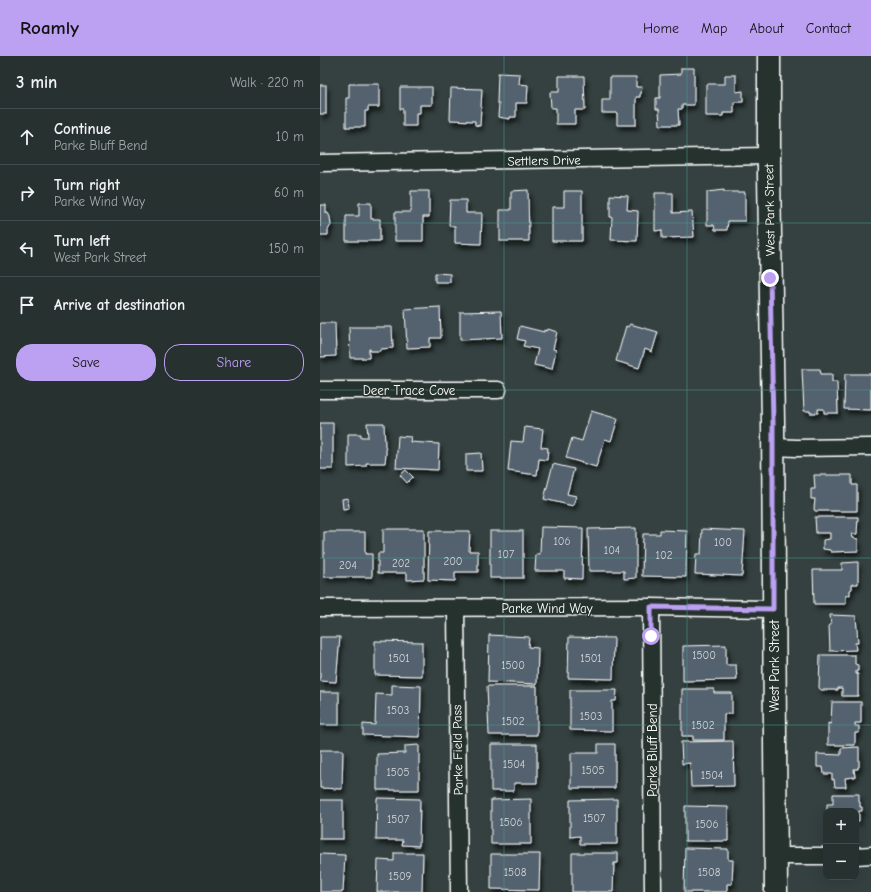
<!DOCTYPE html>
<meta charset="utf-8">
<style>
body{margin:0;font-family:"Comic Neue",sans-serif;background:#333d3c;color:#f1f3f6}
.controls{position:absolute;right:12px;bottom:12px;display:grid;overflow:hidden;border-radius:8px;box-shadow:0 4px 16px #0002}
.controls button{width:36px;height:36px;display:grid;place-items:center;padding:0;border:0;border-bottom:1px solid #434c4c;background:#273130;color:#f1f3f6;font:20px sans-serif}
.stop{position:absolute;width:12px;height:12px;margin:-9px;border:3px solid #bca0f2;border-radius:50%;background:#fff}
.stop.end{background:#bca0f2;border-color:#fff;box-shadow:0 1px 4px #0008}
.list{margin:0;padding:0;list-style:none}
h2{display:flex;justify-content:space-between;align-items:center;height:52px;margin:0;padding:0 16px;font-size:17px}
h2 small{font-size:13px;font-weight:400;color:#a4a9ab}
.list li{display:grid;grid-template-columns:26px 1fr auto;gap:12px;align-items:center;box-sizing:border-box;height:56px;padding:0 16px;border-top:1px solid #434c4c}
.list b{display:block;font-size:15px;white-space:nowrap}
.list p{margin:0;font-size:13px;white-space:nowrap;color:#a4a9ab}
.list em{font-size:13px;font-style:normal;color:#a4a9ab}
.actions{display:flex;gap:8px;padding:12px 16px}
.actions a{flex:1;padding:9px 0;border:1px solid #bca0f2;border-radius:16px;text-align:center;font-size:14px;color:#bca0f2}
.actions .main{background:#bca0f2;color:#111}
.icon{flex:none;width:22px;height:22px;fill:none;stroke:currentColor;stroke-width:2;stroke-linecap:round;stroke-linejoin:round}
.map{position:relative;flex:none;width:551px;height:836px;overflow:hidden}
header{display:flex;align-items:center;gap:24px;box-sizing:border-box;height:56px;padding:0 20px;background:#bca0f2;color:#111}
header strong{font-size:19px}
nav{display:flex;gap:22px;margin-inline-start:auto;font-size:14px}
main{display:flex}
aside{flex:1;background:#273130}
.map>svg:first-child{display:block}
.building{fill:#53626e;stroke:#fff;filter:url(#shadow)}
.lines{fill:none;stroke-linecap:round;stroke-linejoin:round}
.street-casing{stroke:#fff;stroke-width:19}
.secondary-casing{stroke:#fff;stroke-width:25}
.street{stroke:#26332d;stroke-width:16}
.secondary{stroke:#26332d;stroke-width:22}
.route{stroke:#bca0f2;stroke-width:5}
.grid{fill:none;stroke:#4b9892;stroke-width:1;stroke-opacity:0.55}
.labels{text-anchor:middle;stroke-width:3;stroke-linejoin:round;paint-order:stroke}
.number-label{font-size:11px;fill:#d4d8db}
.street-label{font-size:13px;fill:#fff;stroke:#26332d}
</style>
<header>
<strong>Roamly</strong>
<nav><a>Home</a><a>Map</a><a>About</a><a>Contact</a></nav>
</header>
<main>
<aside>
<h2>3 min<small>Walk · 220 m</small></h2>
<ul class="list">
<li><svg class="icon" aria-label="ahead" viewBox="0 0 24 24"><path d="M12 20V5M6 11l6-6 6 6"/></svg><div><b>Continue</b><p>Parke Bluff Bend</p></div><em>10 m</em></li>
<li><svg class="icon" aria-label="right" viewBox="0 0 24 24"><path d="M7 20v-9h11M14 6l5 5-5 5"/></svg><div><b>Turn right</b><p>Parke Wind Way</p></div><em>60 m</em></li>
<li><svg class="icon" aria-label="left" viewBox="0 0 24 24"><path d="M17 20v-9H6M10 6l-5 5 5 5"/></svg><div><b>Turn left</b><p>West Park Street</p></div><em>150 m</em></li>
<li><svg class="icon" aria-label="arrive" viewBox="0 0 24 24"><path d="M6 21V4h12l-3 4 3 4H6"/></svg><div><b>Arrive at destination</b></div></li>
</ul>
<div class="actions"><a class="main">Save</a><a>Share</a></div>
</aside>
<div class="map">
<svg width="551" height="836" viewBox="0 0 551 836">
<defs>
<filter id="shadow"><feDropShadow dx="2.5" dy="4.5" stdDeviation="2" flood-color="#0009"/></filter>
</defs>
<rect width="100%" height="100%" fill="#344140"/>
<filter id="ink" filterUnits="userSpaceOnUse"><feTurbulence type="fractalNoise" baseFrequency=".025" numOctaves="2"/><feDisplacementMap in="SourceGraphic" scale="8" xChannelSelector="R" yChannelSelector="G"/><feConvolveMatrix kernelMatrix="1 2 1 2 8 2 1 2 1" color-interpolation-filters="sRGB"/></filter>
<g filter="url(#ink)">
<g class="building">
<path d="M361 12H374V49H362V53H358L359 69H340L339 53H336V42H340V19L361 18Z"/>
<path d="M178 17 200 18 199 28 208 29 207 47H196V61H190V63L178 61 179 47H177Z"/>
<path d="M405 19H416V36L423 35V46H414V57H403V60H386V28H405Z"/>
<path d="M239 20H264L265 54H255V68H236V52H231L230 36H239Z"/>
<path d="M290 21H316V31H322L321 38H320V41H316V69H297V57H282V44H290Z"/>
<path d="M29 28H59V51H48V55H45V71H26V42H29Z"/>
<rect x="0" y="29" width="6" height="29"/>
<path d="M80 31H112V49H100V57H96V70H83V53H80Z"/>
<path d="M131 32 162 33 160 70 155 69V65L130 64Z"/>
<path d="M208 134 209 185H180V154H191V135Z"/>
<path d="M404 134V136H425V165H408L407 174H395L394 169H387V136Z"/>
<path d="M91 135H109V161H103V185H75V156H91Z"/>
<path d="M244 135H262V185H232V151H244Z"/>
<path d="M335 137H353V157L372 156 374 181 342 182V174L335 175Z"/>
<path d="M290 139 308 140 307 154 318 155 317 185 291 184 292 161H290Z"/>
<path d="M130 144H146V157H162L161 188 135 187V170H129Z"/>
<path d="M39 147H51V163H60V185H26V160H39Z"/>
<path d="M0 149H6V157H8L10 161 11 169 8 174V179H0Z"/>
<path d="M115 217 130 218V226H115Z"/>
<path d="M120 251 121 282H110V291L87 292 85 253Z"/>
<path d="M181 255 182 282 140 284V256Z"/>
<path d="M0 267H15L16 300 0 301Z"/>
<path d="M310 268 338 276 332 296 325 293 319 312 296 305 306 270 308 271Z"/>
<path d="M200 270 224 276V274L227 275 228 273 237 276 233 293 236 294 232 313 214 309 218 293 203 290 205 285 197 283Z"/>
<path d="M29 271H72L73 292 60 293V295H50V293H49V302H30Z"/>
<path d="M482 313H500L501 318H512V326H517L518 357H504V353H498V357H490V355H484Z"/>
<path d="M525 318H551V354L524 353Z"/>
<path d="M271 355 298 363 291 385 285 383 276 411 246 402 252 382 262 385Z"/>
<rect x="0" y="367" width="13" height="46"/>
<path d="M47 367H64L65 391 66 393V398L65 407H46V410L28 411V378H41V381H48Z"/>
<path d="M205 371 223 373 221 391 228 392 227 404 219 403 217 419 188 415 191 385 203 386Z"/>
<path d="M78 380 91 381 90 386 119 388 118 414 76 412Z"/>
<path d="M161 397 162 415H146V398Z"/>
<path d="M233 408 254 413 247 438 256 440 253 450 224 443Z"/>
<path d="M86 414 93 421 87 427 80 419Z"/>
<path d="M494 419H532V429H537V455H495L494 453 495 443H491V433H495Z"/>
<path d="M28 442 29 452 23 453 22 443Z"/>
<path d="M495 461H538L537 478H532L533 482 538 483V495L511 496 510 494 503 493V484L510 483V477H496Z"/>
<path d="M221 471 263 472 262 523 244 522V515H215L216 498H220Z"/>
<path d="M316 472V522L304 523V515H269L268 473Z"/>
<path d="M63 473H104V523L87 524V517H58V497H63Z"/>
<path d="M382 473 425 475 422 520 375 518 376 498H381Z"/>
<path d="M340 474 367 475 366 521 322 520 323 478H340Z"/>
<path d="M109 475H150L149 495H158V516H135V525L108 524Z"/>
<rect x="170" y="475" width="33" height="47"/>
<path d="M4 476H45V498H52V521H4Z"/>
<path d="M538 506V528H532V533L530 534V539H526V548H494L493 514H522V507Z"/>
<path d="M510 559 536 560 538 587H535L536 594 510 595 509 569H511Z"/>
<path d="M169 579 209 581 208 591 218 592 217 628 168 626Z"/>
<path d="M0 581H20L16 626 0 625Z"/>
<path d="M249 581 294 582 293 623 248 622Z"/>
<path d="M55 585 102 586V620L55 619Z"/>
<path d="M406 589V609H416L417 624 363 625V590Z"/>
<path d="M500 599H535V608L538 609V615H536V618H538V640H522V632H518V634H501L499 632Z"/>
<path d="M72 629 101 630 100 681 43 679V668L55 669 56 638 72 639Z"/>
<path d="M167 630H217V679H169Z"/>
<path d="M362 633H394V637H412V658H404V684H373V680H362Z"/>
<path d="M250 634H297L296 645H292V675L250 674Z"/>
<rect x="0" y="636" width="19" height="33"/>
<path d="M512 646H541V667H535V670H539V677H535V689H508V667L511 668Z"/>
<path d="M413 685 414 730 371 731 370 707 362 708 361 686Z"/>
<path d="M171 688H217V727H194V735H171Z"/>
<path d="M278 688H295V732H251V697H278Z"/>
<path d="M99 689V734H57V698L85 697V690Z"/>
<path d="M539 691V711H538V713H534L535 721 525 722 526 731H515L514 723 512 724V718H504L503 711H497V698L521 699V692Z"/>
<path d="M0 694H23L22 733 0 732Z"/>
<path d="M513 738H539V746H540V751H542V755H539V765H536V755H507V748H513Z"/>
<path d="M57 742 100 743 99 790 82 789 83 784H56Z"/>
<path d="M211 743V788H171V744Z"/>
<path d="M297 743V788H260V780L250 781V744Z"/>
<rect x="0" y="744" width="23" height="39"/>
<path d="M365 750 408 751V785H365Z"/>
<path d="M365 792 408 793V804H413L412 828H407V836H364Z"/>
<path d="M74 797H103L102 836H57L58 804 74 805Z"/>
<path d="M252 797H298V807H294L293 836H252Z"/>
<path d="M0 798 25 799 23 836H0Z"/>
<path d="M171 798H220L219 834 171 833Z"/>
</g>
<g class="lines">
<g class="street-casing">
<g id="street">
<path d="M0 107 449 100"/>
<path d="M0 334H178"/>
<path d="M453 391 477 392 551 391"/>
<path d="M331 551 333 836"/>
<path d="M0 552 331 551 453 553"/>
<path d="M136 552 139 836"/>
<path d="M455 800H506"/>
<path d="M536 800 551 799"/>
</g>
</g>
<g class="secondary-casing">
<path id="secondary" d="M449 0V118L453 366 456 836"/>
</g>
<use href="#street" class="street"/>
<use href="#secondary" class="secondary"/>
</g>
</g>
<g class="lines" filter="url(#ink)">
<path class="route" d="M331 580V551L453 553V366L450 222"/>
</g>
<path class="grid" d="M184 0V836M367 0V836M0 167H551M0 334H551M0 502H551M0 669H551"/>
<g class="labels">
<g class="number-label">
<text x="242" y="489">106</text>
<text x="403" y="490">100</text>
<text x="292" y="498">104</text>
<text x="186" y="502">107</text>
<text x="344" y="503">102</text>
<text x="133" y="509">200</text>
<text x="81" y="511">202</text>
<text x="28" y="513">204</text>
<text x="384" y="603">1500</text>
<text x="79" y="606">1501</text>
<text x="271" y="606">1501</text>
<text x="193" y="613">1500</text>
<text x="78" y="658">1503</text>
<text x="271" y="664">1503</text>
<text x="193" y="669">1502</text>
<text x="383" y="673">1502</text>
<text x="194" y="712">1504</text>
<text x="273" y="718">1505</text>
<text x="78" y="720">1505</text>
<text x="392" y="723">1504</text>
<text x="274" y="766">1507</text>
<text x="78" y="767">1507</text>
<text x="191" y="770">1506</text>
<text x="387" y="772">1506</text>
<text x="195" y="820">1508</text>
<text x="389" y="820">1508</text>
<text x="80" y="824">1509</text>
</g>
<g class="street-label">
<text transform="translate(224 104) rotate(-1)" y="5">Settlers Drive</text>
<text transform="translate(449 154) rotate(-91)" y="5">West Park Street</text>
<text x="89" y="339">Deer Trace Cove</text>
<text x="227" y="557">Parke Wind Way</text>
<text transform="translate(454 610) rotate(-90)" y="5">West Park Street</text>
<text transform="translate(137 694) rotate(-91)" y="5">Parke Field Pass</text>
<text transform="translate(332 694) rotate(-90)" y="5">Parke Bluff Bend</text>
</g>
</g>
</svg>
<div class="controls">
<button>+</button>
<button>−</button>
</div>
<div class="stop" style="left:331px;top:580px"></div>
<div class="stop end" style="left:450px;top:222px"></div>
</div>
</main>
